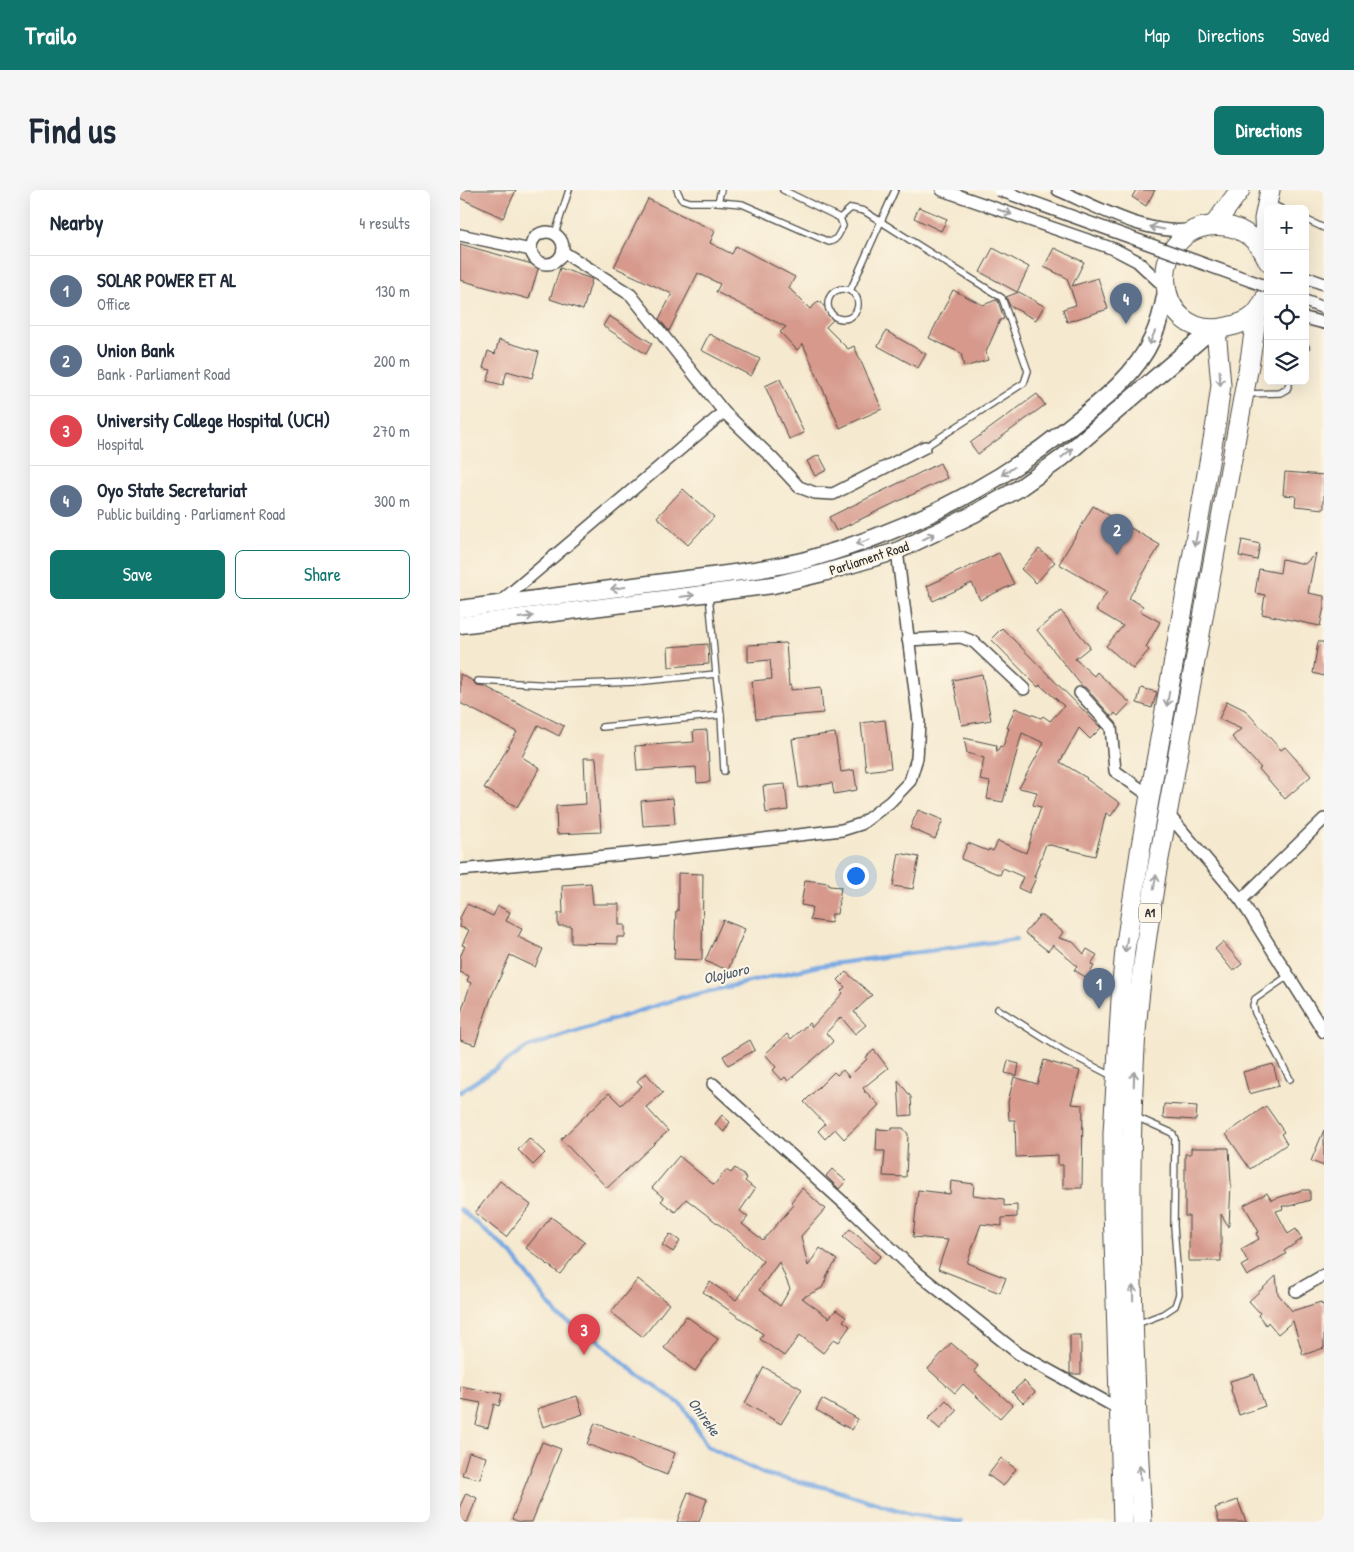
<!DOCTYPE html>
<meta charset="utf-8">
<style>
body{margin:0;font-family:"Patrick Hand",sans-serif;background:#f6f6f7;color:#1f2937}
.controls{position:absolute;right:15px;top:15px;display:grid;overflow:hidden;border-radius:8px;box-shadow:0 5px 20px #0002}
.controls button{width:45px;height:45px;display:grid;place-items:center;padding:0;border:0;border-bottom:1px solid #e0e1e3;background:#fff;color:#1f2937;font:25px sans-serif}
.you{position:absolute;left:395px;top:685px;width:18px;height:18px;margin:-12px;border:4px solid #fff;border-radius:50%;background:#1a73e8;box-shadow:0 0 0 8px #1a73e833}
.badge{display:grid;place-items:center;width:32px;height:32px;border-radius:50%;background:#0f766e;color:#fff;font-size:16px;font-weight:700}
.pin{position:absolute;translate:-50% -41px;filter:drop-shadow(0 1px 2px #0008)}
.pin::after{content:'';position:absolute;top:26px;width:18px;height:15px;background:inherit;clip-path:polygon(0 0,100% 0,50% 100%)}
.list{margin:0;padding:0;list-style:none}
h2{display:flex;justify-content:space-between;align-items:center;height:65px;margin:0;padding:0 20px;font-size:21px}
h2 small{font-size:16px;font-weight:400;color:#747a83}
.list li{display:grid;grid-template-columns:32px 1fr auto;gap:15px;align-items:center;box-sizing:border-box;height:70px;padding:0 20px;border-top:1px solid #e0e1e3}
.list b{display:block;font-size:19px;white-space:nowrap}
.list p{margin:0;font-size:16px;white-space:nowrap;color:#747a83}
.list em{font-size:16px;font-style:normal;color:#747a83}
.actions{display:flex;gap:10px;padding:15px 20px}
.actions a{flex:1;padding:11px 0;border:1px solid #0f766e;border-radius:8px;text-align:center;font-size:18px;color:#0f766e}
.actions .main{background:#0f766e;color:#fff}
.icon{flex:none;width:28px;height:28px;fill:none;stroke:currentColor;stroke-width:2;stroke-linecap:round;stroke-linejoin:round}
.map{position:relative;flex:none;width:864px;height:1332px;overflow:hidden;border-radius:8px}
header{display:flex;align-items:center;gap:30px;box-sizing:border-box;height:70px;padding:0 25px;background:#0f766e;color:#fff}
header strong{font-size:24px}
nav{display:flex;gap:28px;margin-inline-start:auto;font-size:18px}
.intro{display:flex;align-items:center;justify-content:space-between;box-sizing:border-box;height:120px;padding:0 30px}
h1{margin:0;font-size:35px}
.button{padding:12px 22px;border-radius:8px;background:#0f766e;color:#fff;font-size:18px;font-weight:700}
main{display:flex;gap:30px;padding:0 30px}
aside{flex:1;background:#fff;border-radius:8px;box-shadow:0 5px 20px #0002}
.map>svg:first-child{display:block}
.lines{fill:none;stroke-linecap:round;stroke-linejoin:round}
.stream{stroke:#77a8e2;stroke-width:4.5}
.building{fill:#d6998c;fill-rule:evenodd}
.service-casing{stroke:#494844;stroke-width:8}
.minor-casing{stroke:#494844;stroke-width:14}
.secondary-casing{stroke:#494844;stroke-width:19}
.trunk-casing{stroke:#494844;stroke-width:21}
.service{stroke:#fff;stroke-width:5.5}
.minor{stroke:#fff;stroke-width:11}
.secondary{stroke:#fff;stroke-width:16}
.trunk{stroke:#fff;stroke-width:19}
.minor-bridge-casing{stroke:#494844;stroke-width:14;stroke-linecap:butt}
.minor-bridge{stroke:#fff;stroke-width:11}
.oneway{stroke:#a0a0a0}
.labels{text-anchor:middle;stroke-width:4.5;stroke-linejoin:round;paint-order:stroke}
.shield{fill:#fcf5e5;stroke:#6a6863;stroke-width:1}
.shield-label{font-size:12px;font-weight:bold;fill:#2b2b2b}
.street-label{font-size:14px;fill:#2b2b2b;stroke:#fcf5e5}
.water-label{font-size:15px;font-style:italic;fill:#46576b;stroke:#fcf5e5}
</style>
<header>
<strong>Trailo</strong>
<nav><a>Map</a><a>Directions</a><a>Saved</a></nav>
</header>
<div class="intro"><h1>Find us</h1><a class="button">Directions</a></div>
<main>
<aside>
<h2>Nearby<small>4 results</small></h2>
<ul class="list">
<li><span class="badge" style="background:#5c6f8a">1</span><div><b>SOLAR POWER ET AL</b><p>Office</p></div><em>130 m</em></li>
<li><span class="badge" style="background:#5c6f8a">2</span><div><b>Union Bank</b><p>Bank · Parliament Road</p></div><em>200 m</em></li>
<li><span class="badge" style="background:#e0444e">3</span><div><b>University College Hospital (UCH)</b><p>Hospital</p></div><em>270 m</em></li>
<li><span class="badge" style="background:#5c6f8a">4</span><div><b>Oyo State Secretariat</b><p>Public building · Parliament Road</p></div><em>300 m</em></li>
</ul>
<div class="actions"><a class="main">Save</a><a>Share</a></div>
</aside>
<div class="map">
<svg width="864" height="1332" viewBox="0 0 864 1332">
<rect width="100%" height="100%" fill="#fcf5e5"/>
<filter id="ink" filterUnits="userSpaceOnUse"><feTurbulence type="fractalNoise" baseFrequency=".02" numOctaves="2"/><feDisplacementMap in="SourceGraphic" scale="10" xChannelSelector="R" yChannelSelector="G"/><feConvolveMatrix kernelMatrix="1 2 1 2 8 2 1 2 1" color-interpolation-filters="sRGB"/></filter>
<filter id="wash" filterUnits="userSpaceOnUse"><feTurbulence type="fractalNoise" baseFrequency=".0096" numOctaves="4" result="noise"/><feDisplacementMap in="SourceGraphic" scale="20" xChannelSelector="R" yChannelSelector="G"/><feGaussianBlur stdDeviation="1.12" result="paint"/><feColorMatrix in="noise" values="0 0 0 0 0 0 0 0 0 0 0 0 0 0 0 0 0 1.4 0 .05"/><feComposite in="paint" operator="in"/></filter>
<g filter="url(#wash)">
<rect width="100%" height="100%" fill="#f5e9cf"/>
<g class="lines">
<g class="stream">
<path d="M0 902 68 857 220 808 358 776 556 749"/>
<path d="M0 1019 52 1064 98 1126 137 1149 163 1173 223 1216 247 1256 304 1284 368 1298 450 1324 501 1332"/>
</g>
</g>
<g id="blocks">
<g class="building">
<path d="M0 0H56L43 28 0 8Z"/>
<path d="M676 0H695L686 16 672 7Z"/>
<path d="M188 9 255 41 250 53 272 64 276 56 335 87 329 98 350 119 359 111 375 128 366 137 388 159 394 156 422 219 380 238 343 154 337 160 320 142 326 137 256 102 260 94 238 83 209 141 199 129 212 104 154 77Z"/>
<path d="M459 17 487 29 481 41 454 28Z"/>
<path d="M0 54 79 76 69 109 0 90Z"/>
<path d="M533 58 569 77 557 102 520 82Z"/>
<path d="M594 58 624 72 612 96 638 88 648 119 607 132 603 119 616 115 607 88 584 77Z"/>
<path d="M100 78 132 89 123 120 90 109Z"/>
<path d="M493 100 523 115 536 110 538 111 544 129 540 130 526 162 528 170 504 177 501 163 469 148Z"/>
<path d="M559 102 584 116 576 130 550 116 546 107Z"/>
<path d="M149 126 192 153 186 164 143 136Z"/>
<path d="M426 141 466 164 458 178 418 156Z"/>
<path d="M249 144 300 169 291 186 241 160Z"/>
<path d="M39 150 79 162 72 188 47 181 43 195 27 191 31 180 23 178 28 161 35 164Z"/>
<path d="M320 189 344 243 329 249 305 196Z"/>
<path d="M577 204 585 215 518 264 510 253Z"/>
<path d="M359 265 367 280 355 286 347 271Z"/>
<path d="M480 273 487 288 376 341 369 327Z"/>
<path d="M825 282 864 285V319L835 316 836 306 823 305Z"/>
<path d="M223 299 254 327 228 355 197 327Z"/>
<path d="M633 316 700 355 669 408 683 416 680 421 700 432 686 457 689 460 673 479 646 456 663 436 636 420 647 402 599 374Z"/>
<path d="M782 350 800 354 797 370 779 366Z"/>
<path d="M579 359 595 372 576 393 561 379Z"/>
<path d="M539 363 554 394 520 410 512 393 473 411 467 396Z"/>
<path d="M856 363 848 403 864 406V417L860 436 802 424 805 405 795 403 799 379 820 383 822 369 845 374Z"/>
<path d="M601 421 630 457 615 469 634 486 637 482 670 513 658 526 655 523 652 527 626 498 622 496 577 440Z"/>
<path d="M542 438 641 538 630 549 619 538 600 572 627 588 626 589 660 613 651 626 646 623 635 666 586 654 574 687 576 688 569 703 558 698 563 687 543 678 540 685 501 669 508 653 528 661 529 659 533 661 538 651 566 663 581 617 573 615 577 602 559 598 584 553 562 543 543 612 527 609 530 592 520 590 524 568 507 563 504 548 536 555 537 562 540 556 543 557 549 538H547L555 518 581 528 583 526 590 531 604 516 580 495 578 497 531 449Z"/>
<path d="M858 452H864V486L853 483Z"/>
<path d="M326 453 329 496 331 495V500L361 497 363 523 296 529 292 491 312 489 310 470 288 472V455Z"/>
<path d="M248 454 249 474 209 477 208 457Z"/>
<path d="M0 484 13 491 16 495 24 496 104 536 99 546 78 535 62 567 80 578 57 617 24 598 57 542 0 513Z"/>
<path d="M522 484 531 530 502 535 493 490Z"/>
<path d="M681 498 697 502 692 518 677 513Z"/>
<path d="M767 511 785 520 821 560 825 557 851 586 825 609 799 579 801 578 772 547 781 539 759 529Z"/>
<path d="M425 530 431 578 406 581 401 533Z"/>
<path d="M247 540 250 592 237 593 236 577 177 581 175 556 234 552 233 541Z"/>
<path d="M375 543 381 582 394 580 397 600 374 604 372 593 339 598 332 549Z"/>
<path d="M124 568H136L141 642 97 644 96 616 126 614Z"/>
<path d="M325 594 328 620 306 623 303 596Z"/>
<path d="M213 608 215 634 183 636 181 611Z"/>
<path d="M458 620 483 630 475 649 450 638Z"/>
<path d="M439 663 459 667 453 699 433 696Z"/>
<path d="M218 683 243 684 242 770 214 769 216 721H218Z"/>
<path d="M345 690 369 693V696L381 697 377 724H372L371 733 350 730 352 717 341 715Z"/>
<path d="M131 693 133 714H159V735H165V747H157V754L111 753V736H98V723H103L102 695Z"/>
<path d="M7 714 33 726 38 716 50 722 46 731 62 739 58 747 83 759 75 777 50 765 32 805 15 855 0 850V825L11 793 7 791 9 786 0 782V767L5 756 2 755 9 740 0 737V728Z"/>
<path d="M579 726H583L603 742 599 748 613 752 624 764 627 759 637 765 631 774 634 776 627 788 614 780 617 776 593 755 588 761 565 743Z"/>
<path d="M263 730 285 739 268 780 245 771Z"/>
<path d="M763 752 782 774 773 781 755 759Z"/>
<path d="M386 782 412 805 394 822 406 835 395 844 381 827 366 843 373 851 369 856 328 891 325 887 322 890 313 880 316 877 305 864 327 844 331 849 349 833 352 837 383 803 381 801 385 797 378 790Z"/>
<path d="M290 850 295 860 268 875 263 866Z"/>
<path d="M414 860 428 878 403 898 405 901 404 902H406L419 915 384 949 375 939 365 949 358 941 365 934 344 912 374 882 377 885 383 880 389 887 407 869 406 867Z"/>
<path d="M584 870 620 881 611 914 623 915 622 998H603V975H598V965L556 967 555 930H549L548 912 554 887 577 894Z"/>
<path d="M548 871 559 874 557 886 545 883Z"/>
<path d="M813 874 819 896 789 904 783 882Z"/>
<path d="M186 883 203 903 186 917 208 941 147 998 101 949 149 903 161 915 182 896 177 891Z"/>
<path d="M438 890 451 907 452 925 440 926Z"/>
<path d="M704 914 737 916 736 930 703 928Z"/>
<path d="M806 916 824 942 821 944 827 954 790 979 766 944Z"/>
<path d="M262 925 270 932 264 942 255 934Z"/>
<path d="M432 938H443L448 944 446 987 423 986 425 961H416L417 939 432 940Z"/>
<path d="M864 940V976L851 971Z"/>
<path d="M69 948 85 963 73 975 58 960Z"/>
<path d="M731 958H769L771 993 769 1037 761 1024V1071H729V1026H725V964H731Z"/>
<path d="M219 966 254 995 266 980 271 983 275 978 287 988 285 991 295 999 280 1021 288 1027 282 1034 303 1050 334 1015 331 1012 342 998 365 1019 341 1046 348 1076 360 1058 377 1070 367 1085 365 1092 362 1098 342 1108 369 1128 376 1120 386 1127 383 1131 390 1136 379 1152 374 1149 363 1163 340 1145 324 1166 300 1149 303 1144 243 1102 250 1092 276 1110 303 1071 274 1046 226 1009 215 1022 201 1011 204 1008 192 998ZM319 1072 330 1099 320 1116 299 1100Z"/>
<path d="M372 979 386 991 379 999 366 986Z"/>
<path d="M40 991 71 1015 46 1047 15 1023Z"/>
<path d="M491 991 514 994 513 1005 544 1009V1016L557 1015V1027L542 1028V1036L521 1034 507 1073 546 1088 540 1103 478 1079 488 1050 453 1047 458 1000 490 1004Z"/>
<path d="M842 1000H850V1010L830 1016H822L823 1019 816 1021 828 1044 836 1039 842 1049 824 1061 826 1064 787 1086 781 1076 788 1072 781 1059 799 1049 796 1043 799 1042 784 1015 807 1003 811 1010Z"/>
<path d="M91 1027 125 1052 100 1084 66 1058Z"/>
<path d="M390 1039 421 1066 414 1073 383 1047Z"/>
<path d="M210 1044 220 1051 213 1062 202 1055Z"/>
<path d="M816 1086 818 1104 832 1121 861 1112 862 1115 864 1114V1158L843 1165 833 1131 818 1144 808 1132 806 1135 798 1125 800 1123 789 1111Z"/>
<path d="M178 1089 209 1114 183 1147 151 1122Z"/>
<path d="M226 1126 258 1149 235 1181 204 1158Z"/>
<rect x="610" y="1145" width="11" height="39"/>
<path d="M491 1153 518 1176 514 1181 552 1215 540 1228 503 1194 495 1203 468 1179Z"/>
<path d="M304 1177 342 1199 321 1234 285 1213Z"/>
<path d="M794 1184 805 1216 779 1225 771 1200 772 1199 770 1191Z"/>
<path d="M564 1191 575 1202 563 1213 552 1202Z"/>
<path d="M0 1196 42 1204 39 1216 34 1214 28 1238 16 1235 21 1213 0 1209Z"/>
<path d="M117 1206 123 1224 83 1237 77 1219Z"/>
<path d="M362 1209 398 1229 392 1240 356 1220Z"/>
<path d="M486 1210 497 1221 480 1239 468 1229Z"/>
<path d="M135 1233 215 1263 207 1285 127 1254Z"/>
<path d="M82 1252 101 1259 72 1332H60L52 1329Z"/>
<path d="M9 1262 26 1267 20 1289 2 1285Z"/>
<path d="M541 1268 556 1279 543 1296 528 1285Z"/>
<path d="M228 1302 247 1309 239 1332H217Z"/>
<path d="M6 1303 17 1308 7 1332H0V1316Z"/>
<path d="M778 1310 786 1332H759L755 1318Z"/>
</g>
</g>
</g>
<g filter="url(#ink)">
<use href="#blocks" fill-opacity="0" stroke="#494844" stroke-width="1"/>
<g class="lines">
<g class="service-casing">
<g id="service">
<path d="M217 0 221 9 230 12H258L282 14 369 52C377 51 379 43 383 36L380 28 323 0"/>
<path d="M258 12 261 0"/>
<path d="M811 14 822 19"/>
<path d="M380 28 391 18 404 21 542 108 568 181 564 193 465 257"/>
<path d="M845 29 864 38"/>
<path d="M95 44 109 0"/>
<circle cx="383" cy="114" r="15"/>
<path d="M390 101 435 0"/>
<path d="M845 158 846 157"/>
<path d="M786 204 820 203 827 199 830 191"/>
<path d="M18 491 95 495 175 492 256 484 249 405"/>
<path d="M261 525 264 581"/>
<path d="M142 537 261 525 256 484"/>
<path d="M828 786 795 809 793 815 795 823 830 889"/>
<path d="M538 819 604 861 654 887"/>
<path d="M676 927 710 942 713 944 715 949 714 1036 719 1104 715 1116 703 1124 677 1134"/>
</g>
</g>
<g class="minor-casing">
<g id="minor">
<path d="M482 0 654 59 677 71 705 97"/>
<path d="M598 0C636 16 691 48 733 39"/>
<circle cx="87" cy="58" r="16"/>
<path d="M0 45 71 60"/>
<path d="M103 62 171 105 264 222 312 268 339 297 355 303 373 304 465 257"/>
<path d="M845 87 864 94"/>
<path d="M845 111 864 118"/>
<path d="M845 128 864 133"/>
<path d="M39 413 264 222"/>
<path d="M448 450 501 447 514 452 564 499"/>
<path d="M620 503 651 537 655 581 690 606"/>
<path d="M706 624H708L781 710 864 842"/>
<path d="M0 680 199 661 382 640 401 634 430 612 450 591 457 568 459 532 437 361"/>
<path d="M781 710 864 629"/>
<path d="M253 894 386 1015 455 1081 559 1164 659 1219"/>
<path d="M836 1101 864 1085"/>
</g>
</g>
<g class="secondary-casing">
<g id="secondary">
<path d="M0 419C71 410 141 400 212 391 256 385 302 381 346 370 441 343 531 300 608 238 639 213 675 187 692 149 699 134 703 118 706 102"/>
<path d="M0 435 313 395 363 383 437 361 514 324 558 299 602 268 751 140"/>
</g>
</g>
<g class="trunk-casing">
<g id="trunk">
<path d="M754 35 780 0"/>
<path d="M806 66 804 29 810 0"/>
<path d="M808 71C801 53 784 38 765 36 682 28 689 155 767 137 791 132 799 125 808 102"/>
<path d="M663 1332 653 1018V943L662 793 665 760 681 656 756 233 761 195 756 140"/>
<path d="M682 1332C674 1169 665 1005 676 842 680 789 688 736 696 685L790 170 797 123"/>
</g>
</g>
<use href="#service" class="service"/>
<use href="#minor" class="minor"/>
<use href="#secondary" class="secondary"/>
<use href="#trunk" class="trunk"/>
<g class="minor-bridge-casing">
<path id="minor-bridge" d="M539 0 808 97"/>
</g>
<use href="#minor-bridge" class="minor-bridge"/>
</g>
<defs><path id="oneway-shaft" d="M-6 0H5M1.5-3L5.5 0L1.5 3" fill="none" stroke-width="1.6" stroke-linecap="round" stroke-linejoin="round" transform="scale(1.25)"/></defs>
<g class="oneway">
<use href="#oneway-shaft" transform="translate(545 22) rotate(19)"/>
<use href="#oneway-shaft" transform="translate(697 38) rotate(-168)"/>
<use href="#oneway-shaft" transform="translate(692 148) rotate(114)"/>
<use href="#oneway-shaft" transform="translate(760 188) rotate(87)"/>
<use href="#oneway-shaft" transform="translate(607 263) rotate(-40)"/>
<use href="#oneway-shaft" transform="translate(548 281) rotate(148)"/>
<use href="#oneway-shaft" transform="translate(468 347) rotate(-26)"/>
<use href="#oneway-shaft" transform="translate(736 349) rotate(100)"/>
<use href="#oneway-shaft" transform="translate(403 352) rotate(160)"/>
<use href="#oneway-shaft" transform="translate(158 398) rotate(172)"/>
<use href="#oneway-shaft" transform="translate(227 406) rotate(-7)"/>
<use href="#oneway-shaft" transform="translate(66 427) rotate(-7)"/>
<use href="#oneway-shaft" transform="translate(708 509) rotate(100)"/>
<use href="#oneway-shaft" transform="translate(695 692) rotate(-80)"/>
<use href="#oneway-shaft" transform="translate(666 755) rotate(99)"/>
<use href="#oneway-shaft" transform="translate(674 889) rotate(-88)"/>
<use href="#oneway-shaft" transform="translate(673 1103) rotate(-91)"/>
<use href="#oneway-shaft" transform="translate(680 1283) rotate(-93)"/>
</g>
</g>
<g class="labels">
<rect class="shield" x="679" y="713.5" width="22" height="19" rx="4"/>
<g class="shield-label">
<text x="690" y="727">A1</text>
</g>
<g class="street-label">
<text transform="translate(409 368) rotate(-18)" y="5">Parliament Road</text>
</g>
<g class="water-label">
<text transform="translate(266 784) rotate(-13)" y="5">Olojuoro</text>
<text transform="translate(244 1227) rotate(54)" y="5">Onireke</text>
</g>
</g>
</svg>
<div class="controls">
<button>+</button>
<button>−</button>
<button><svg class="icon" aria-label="locate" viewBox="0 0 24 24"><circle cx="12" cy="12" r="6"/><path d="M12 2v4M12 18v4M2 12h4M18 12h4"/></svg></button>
<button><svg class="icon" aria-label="layers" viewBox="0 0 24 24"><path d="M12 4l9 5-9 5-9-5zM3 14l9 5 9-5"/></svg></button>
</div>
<div class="you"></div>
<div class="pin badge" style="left:639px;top:819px;background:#5c6f8a">1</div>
<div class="pin badge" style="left:657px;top:365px;background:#5c6f8a">2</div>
<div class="pin badge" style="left:124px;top:1165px;background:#e0444e">3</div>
<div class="pin badge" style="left:666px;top:134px;background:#5c6f8a">4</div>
</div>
</main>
